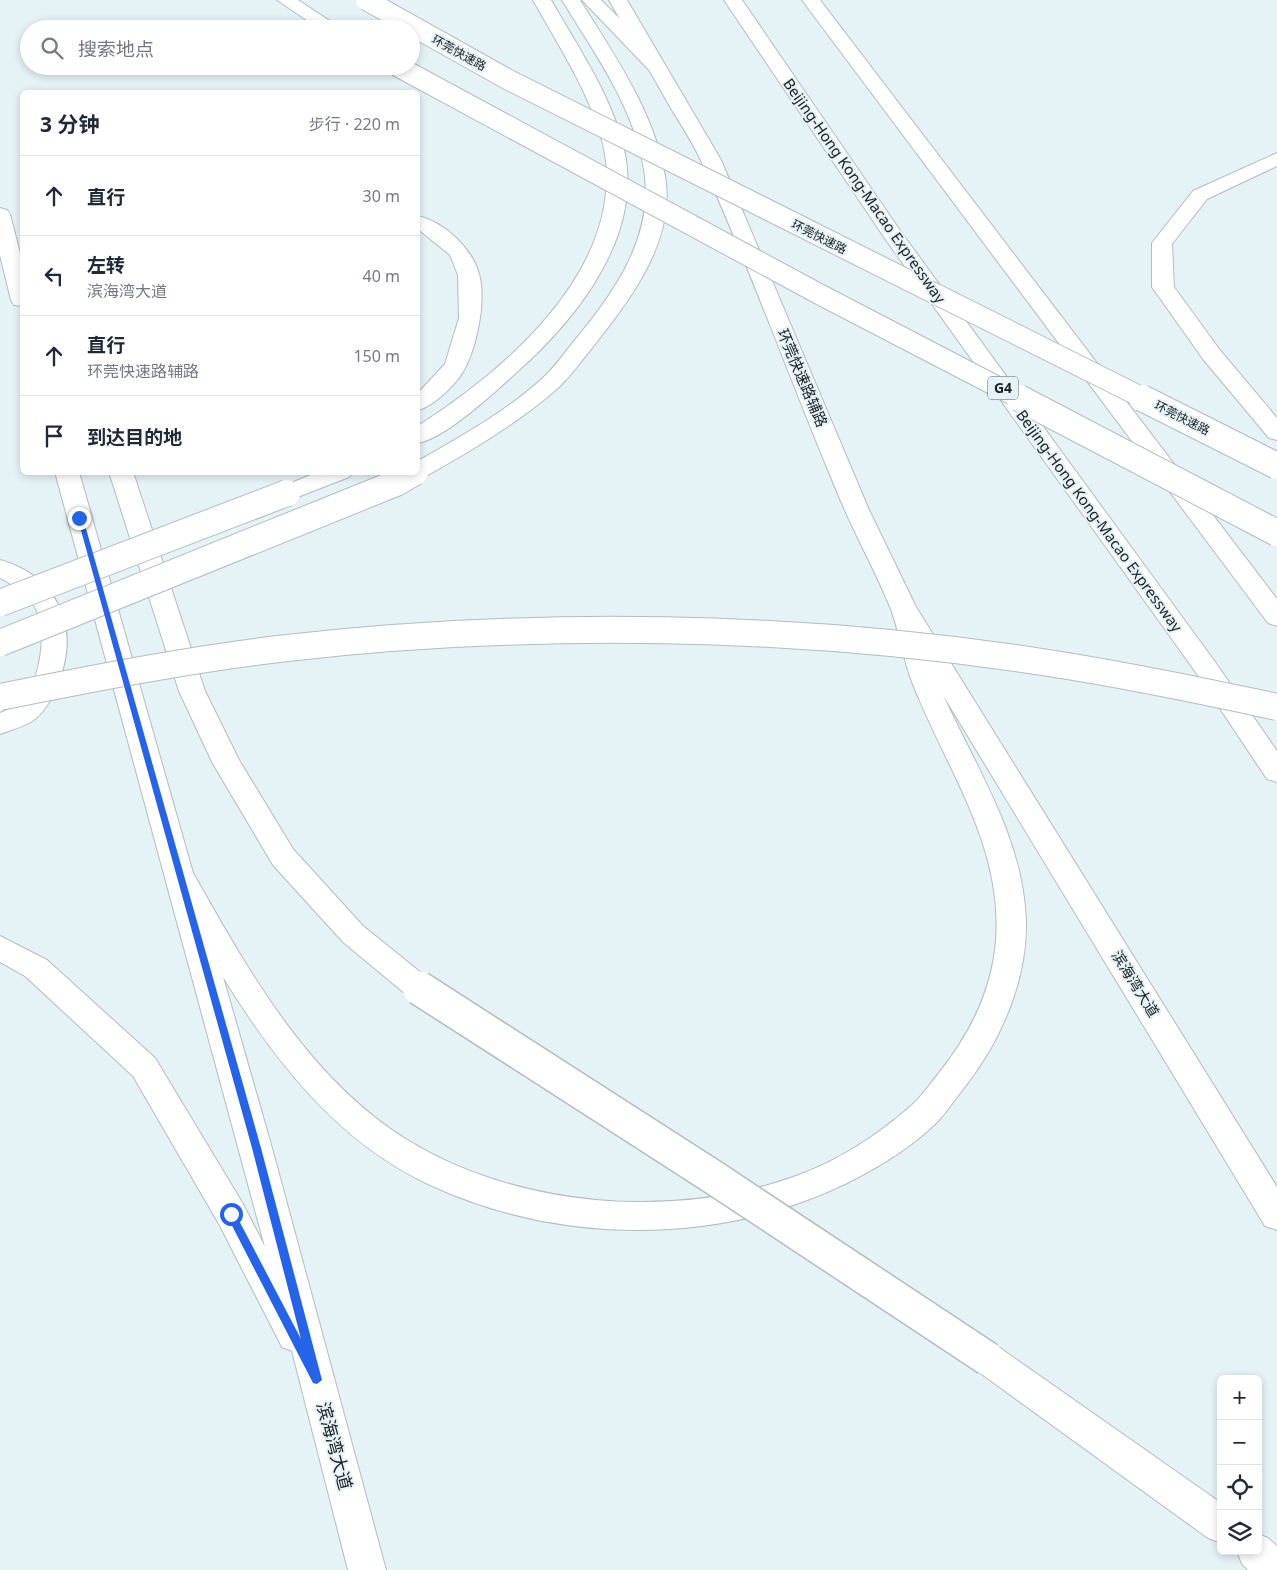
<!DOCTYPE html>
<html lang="zh">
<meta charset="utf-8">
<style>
body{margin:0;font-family:"Noto Sans","Noto Sans SC",sans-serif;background:#f6f6f7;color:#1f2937}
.controls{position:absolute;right:15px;bottom:15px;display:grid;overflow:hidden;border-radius:8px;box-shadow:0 2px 8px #0003}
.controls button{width:45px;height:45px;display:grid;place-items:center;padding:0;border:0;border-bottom:1px solid #e0e1e3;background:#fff;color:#1f2937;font:25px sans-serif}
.stop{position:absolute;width:15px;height:15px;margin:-11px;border:4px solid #2563eb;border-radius:50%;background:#fff}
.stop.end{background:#2563eb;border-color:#fff;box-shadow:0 1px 5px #0008}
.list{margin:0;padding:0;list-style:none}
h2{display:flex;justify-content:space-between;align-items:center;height:65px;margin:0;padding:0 20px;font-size:21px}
h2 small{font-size:16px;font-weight:400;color:#747a83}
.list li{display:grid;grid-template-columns:32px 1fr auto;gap:15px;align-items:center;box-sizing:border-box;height:80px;padding:0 20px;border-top:1px solid #e0e1e3}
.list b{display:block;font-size:19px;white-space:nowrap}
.list p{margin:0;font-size:16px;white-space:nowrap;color:#747a83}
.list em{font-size:16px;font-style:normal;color:#747a83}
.icon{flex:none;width:28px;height:28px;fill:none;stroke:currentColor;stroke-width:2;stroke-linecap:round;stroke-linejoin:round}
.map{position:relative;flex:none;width:1277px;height:1570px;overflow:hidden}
.search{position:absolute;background:#fff;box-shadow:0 2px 8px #0003;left:20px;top:20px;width:400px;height:55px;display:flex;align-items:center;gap:12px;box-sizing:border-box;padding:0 18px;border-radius:28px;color:#747a83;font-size:19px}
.panel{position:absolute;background:#fff;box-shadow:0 2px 8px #0003;left:20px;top:90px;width:400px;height:385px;border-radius:8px}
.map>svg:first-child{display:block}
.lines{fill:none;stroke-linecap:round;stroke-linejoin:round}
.minor-casing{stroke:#b0bdc1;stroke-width:2}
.secondary-casing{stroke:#b0bdc1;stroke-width:2}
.primary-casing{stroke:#b0bdc1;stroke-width:2}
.trunk-casing{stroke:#b0bdc1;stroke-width:2}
.motorway-casing{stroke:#b0bdc1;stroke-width:2}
.minor{fill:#fff;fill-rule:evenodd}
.secondary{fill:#fff;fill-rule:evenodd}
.primary{fill:#fff;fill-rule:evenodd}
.trunk{fill:#fff;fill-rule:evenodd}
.motorway{fill:#fff;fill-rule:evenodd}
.trunk-bridge-far2-casing{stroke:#b0bdc1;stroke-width:22;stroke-linecap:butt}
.trunk-bridge-far1-casing{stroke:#b0bdc1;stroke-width:28;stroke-linecap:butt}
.trunk-bridge-casing{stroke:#b0bdc1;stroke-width:36;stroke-linecap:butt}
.trunk-bridge-far2{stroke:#fff;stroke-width:20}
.trunk-bridge-far1{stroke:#fff;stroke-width:26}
.trunk-bridge{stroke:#fff;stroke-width:33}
.route{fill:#2563eb}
.labels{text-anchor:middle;stroke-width:4;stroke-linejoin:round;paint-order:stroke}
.far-street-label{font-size:12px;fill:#1a1f21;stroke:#e5f2f6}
.shield{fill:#e5f2f6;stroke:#575e61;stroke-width:1}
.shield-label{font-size:14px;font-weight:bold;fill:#1a1f21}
.street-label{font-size:15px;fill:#1a1f21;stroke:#e5f2f6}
.near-street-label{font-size:18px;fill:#1a1f21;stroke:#e5f2f6}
</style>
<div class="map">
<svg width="1277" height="1570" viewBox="0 0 1277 1570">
<rect width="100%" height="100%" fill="#e5f2f6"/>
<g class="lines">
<g class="minor-casing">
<path id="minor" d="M1277 153V166L1207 199 1172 244 1174 287 1219 349 1277 418V440L1269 438 1203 359 1152 287V243L1193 191Z"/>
</g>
<g class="secondary-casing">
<path id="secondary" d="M0 560C58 576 81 629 58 683 52 697 47 709 35 719 26 726 11 730 0 734V713C10 709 19 705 26 696 40 677 47 633 37 611 30 597 13 584 0 578Z"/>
</g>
<g class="primary-casing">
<g id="primary">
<path d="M609 0H627L721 160 869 510 916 607 1277 1187V1230L1265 1226 943 695C976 768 1023 837 1026 921 1027 980 1002 1038 967 1084 957 1096 949 1109 939 1120 914 1146 879 1167 847 1183 717 1246 559 1245 428 1184 337 1141 275 1061 223 977L272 1148 386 1570H348L292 1351 282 1347 219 1224 133 1076 25 976 0 962V936L47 960 155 1058 243 1204 265 1247 55 472H79L193 873C249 972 309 1080 409 1141 519 1208 675 1220 796 1176 838 1161 878 1135 912 1105 922 1096 930 1084 939 1073 970 1034 992 991 996 940 1003 844 945 767 912 682 902 656 899 627 888 602 874 569 857 538 843 506 795 393 754 277 703 165 695 146 683 128 672 110 651 73 630 37 609 0Z"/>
<path d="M0 208 7 210 10 214 22 261V306L14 305 11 300 0 255Z"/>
</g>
</g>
<g class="trunk-casing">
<g id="trunk">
<path d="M277 0H298L342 29H320Z"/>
<path d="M533 0H551C579 49 617 103 626 160 638 242 575 320 518 371 496 391 446 438 418 443V426C504 371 617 275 606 162 601 110 558 45 533 0Z"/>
<path d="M562 0H580C614 55 654 111 665 176 676 241 630 300 592 348 581 361 571 376 558 388 518 423 472 450 426 476L418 478 410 476 407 472H418V461C462 436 509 410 546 375 557 364 566 351 575 340 613 294 652 240 645 177 638 113 595 54 562 0Z"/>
<path d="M582 0H601L663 62 665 66 663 70H649Z"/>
<path d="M418 216C444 222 472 248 479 274 486 299 478 340 467 364 461 380 435 406 418 410V393L445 364 459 318 458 275 450 255 418 229Z"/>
<path d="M109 472H133L205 691 239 760 293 849 363 926 430 980 434 988 430 996 419 1000 408 996 343 942 273 865 212 762 179 691Z"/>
<path d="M318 472H352L349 477 295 498 287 501 279 498 275 493 279 488Z"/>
<path d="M988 1343 1000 1348 1221 1503V1543L1208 1538 976 1370 971 1359 976 1348Z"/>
<path d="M1258 1534 1268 1538 1277 1546V1570H1248L1242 1564 1237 1551H1258Z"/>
</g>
</g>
<g class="motorway-casing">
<g id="motorway">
<path d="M724 0H742L901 232 1215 662 1277 751V782L1267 779 1197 674 886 240Z"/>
<path d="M802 0H820L1277 599V626L1268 623Z"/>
</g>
</g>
<use href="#minor" class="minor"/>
<use href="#secondary" class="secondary"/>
<use href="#primary" class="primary"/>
<use href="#trunk" class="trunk"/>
<use href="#motorway" class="motorway"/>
<g class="trunk-bridge-far2-casing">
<g id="trunk-bridge-far2">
<path d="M366 0 507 79 1145 399"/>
<path d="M397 66 819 294 1021 399"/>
</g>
</g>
<g class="trunk-bridge-far1-casing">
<g id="trunk-bridge-far1">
<path d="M1019 398 1277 533"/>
<path d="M1142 398 1277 466"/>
<path d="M0 603 287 493"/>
<path d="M0 643 396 483 415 472"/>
<path d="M0 697C95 678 191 659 287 648 536 620 794 624 1042 662 1121 674 1199 690 1277 707"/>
</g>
</g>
<g class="trunk-bridge-casing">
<path id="trunk-bridge" d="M419 988 713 1177 988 1359"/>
</g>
<use href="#trunk-bridge-far2" class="trunk-bridge-far2"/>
<use href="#trunk-bridge-far1" class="trunk-bridge-far1"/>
<use href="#trunk-bridge" class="trunk-bridge"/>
</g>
<path class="route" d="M77 516 83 518 261 1148 322 1380 317 1384 313 1383 226 1214 228 1211H234L301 1339 252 1148Z"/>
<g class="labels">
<g class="far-street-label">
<text transform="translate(459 53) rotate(29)" y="4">环莞快速路</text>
<text transform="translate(819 237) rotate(27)" y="4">环莞快速路</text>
<text transform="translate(1182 418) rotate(27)" y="4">环莞快速路</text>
</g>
<rect class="shield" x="988" y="376.5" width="30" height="23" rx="4"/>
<g class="shield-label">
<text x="1003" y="393">G4</text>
</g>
<g class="street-label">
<text transform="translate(864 191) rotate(55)" y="5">Beijing-Hong Kong-Macao Expressway</text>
<text transform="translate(802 378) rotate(67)" y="5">环莞快速路辅路</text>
<text transform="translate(1099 521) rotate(54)" y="5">Beijing-Hong Kong-Macao Expressway</text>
<text transform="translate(1135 984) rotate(58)" y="5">滨海湾大道</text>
</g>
<g class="near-street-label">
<text transform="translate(334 1446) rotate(75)" y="6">滨海湾大道</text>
</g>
</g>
</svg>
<div class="controls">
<button>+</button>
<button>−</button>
<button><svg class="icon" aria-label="locate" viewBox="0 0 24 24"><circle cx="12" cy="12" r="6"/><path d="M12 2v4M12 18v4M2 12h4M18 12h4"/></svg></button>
<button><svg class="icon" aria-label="layers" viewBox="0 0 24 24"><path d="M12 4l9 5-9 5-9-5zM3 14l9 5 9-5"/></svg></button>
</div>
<div class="stop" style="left:231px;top:1214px"></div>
<div class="stop end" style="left:79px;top:518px"></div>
<div class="search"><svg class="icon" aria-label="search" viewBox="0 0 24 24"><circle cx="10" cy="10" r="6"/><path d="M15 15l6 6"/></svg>搜索地点</div>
<section class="panel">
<h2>3 分钟<small>步行 · 220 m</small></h2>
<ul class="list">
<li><svg class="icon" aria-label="ahead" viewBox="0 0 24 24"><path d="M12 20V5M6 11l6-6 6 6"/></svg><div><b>直行</b></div><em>30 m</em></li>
<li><svg class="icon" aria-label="left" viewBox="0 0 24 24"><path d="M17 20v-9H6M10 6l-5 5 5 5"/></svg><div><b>左转</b><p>滨海湾大道</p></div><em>40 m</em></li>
<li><svg class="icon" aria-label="ahead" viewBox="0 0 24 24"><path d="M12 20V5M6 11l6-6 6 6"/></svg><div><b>直行</b><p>环莞快速路辅路</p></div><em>150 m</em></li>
<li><svg class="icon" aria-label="arrive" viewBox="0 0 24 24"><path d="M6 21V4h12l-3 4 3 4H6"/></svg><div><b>到达目的地</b></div></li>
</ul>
</section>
</div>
